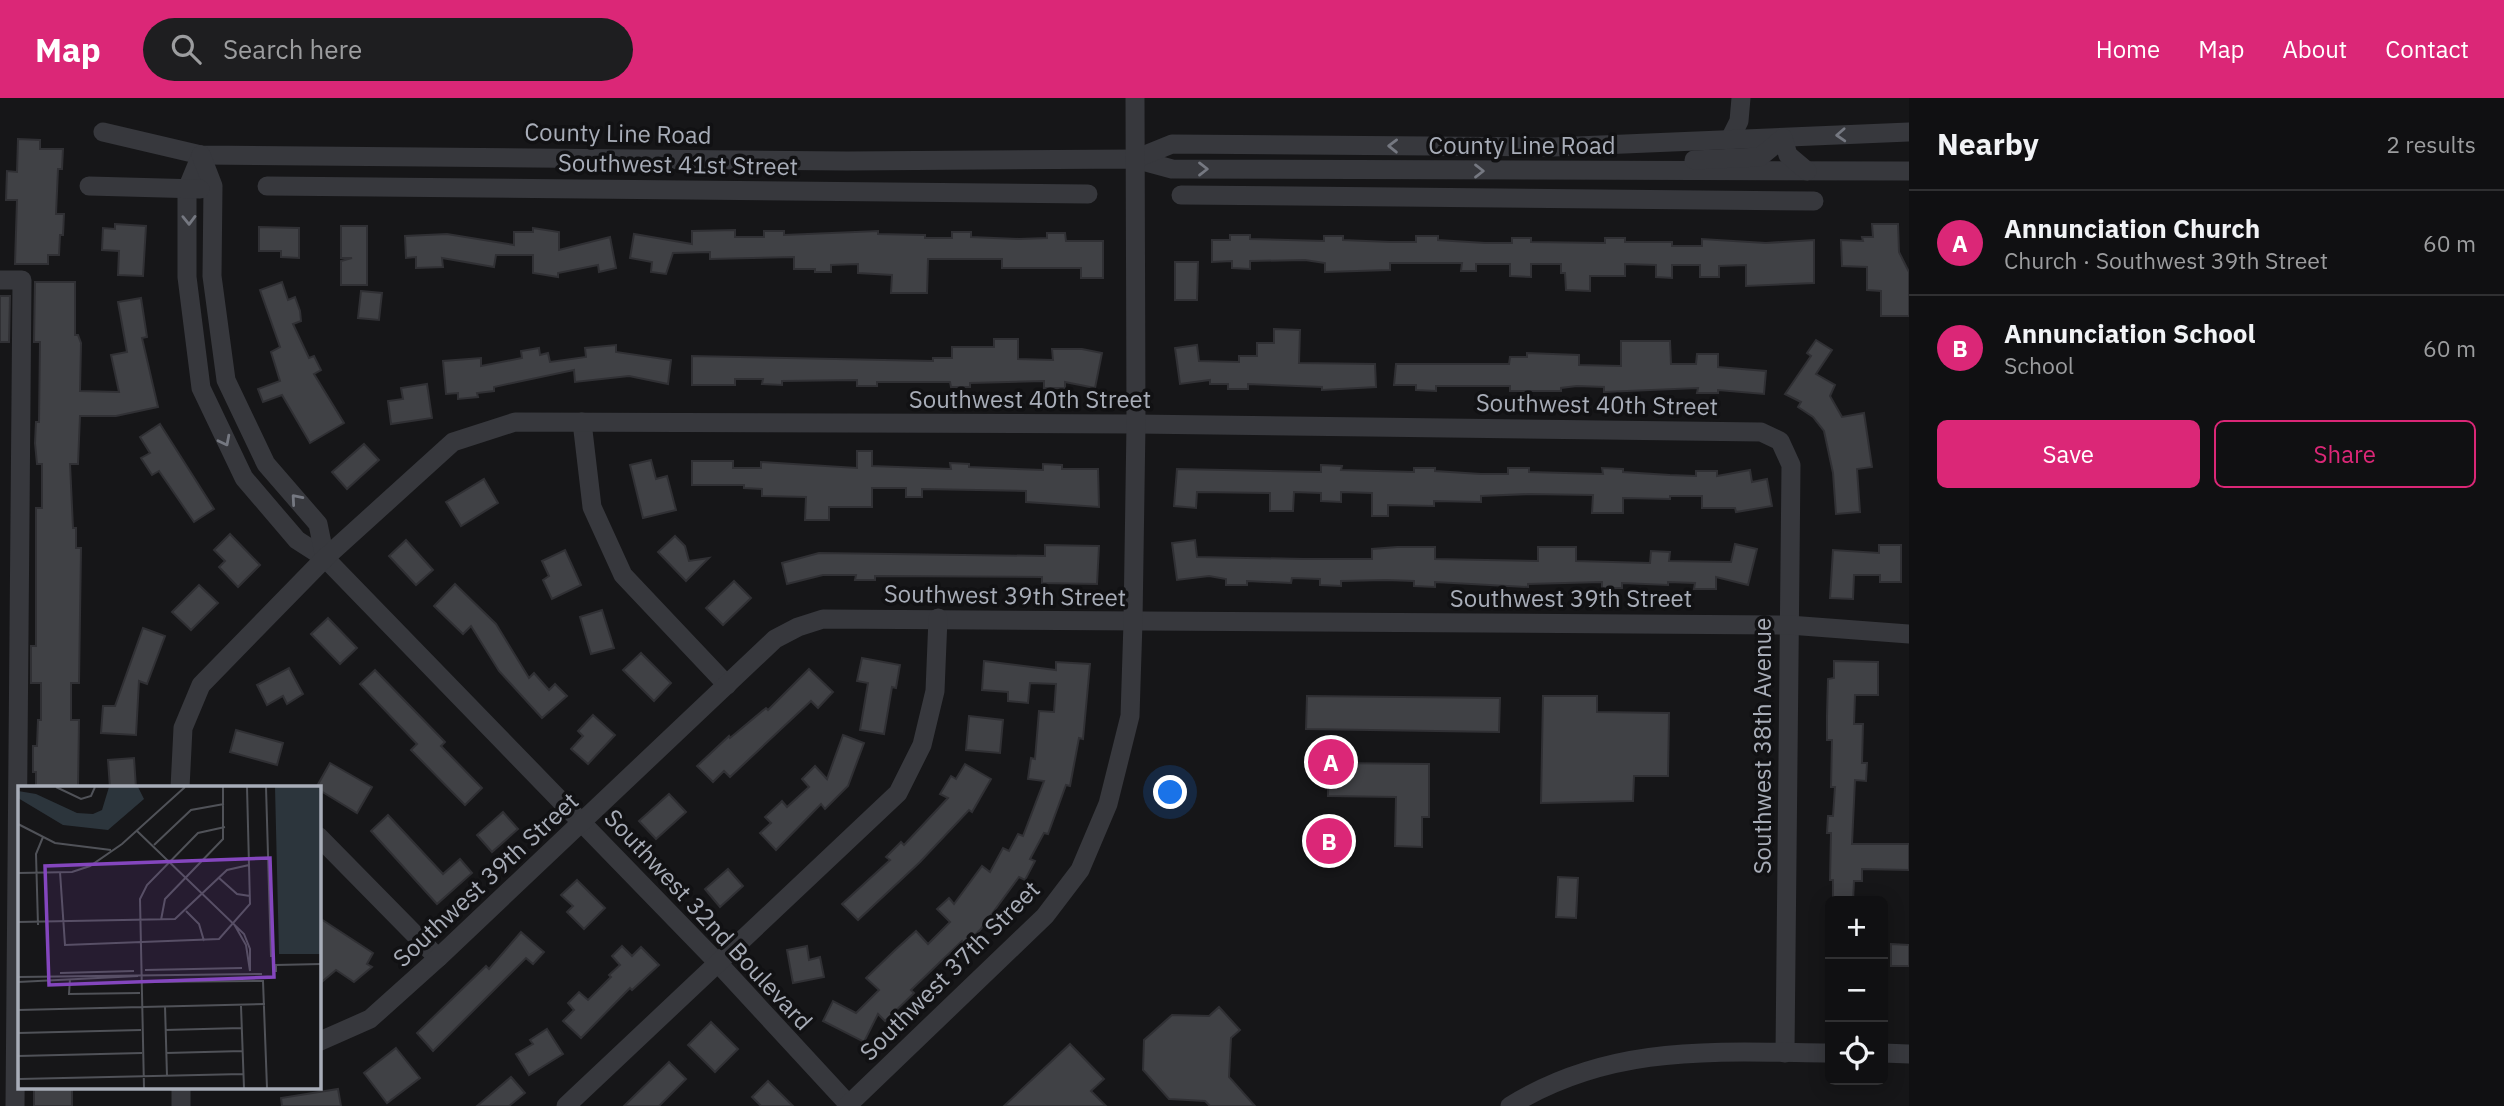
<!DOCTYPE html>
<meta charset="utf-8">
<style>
body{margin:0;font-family:"IBM Plex Sans",sans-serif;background:#1e1e20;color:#f1f3f6}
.controls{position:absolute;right:21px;bottom:21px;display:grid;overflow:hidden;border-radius:10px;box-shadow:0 4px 18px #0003}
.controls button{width:63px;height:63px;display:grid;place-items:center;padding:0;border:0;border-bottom:2px solid #303032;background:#101012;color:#f1f3f6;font:35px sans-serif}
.you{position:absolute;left:1171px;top:695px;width:24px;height:24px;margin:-18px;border:5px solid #fff;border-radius:50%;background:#1a73e8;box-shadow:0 0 0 10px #1a73e833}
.badge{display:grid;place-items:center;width:46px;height:46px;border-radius:50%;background:#db2777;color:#fff;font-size:23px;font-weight:700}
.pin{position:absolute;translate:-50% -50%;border:4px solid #fff;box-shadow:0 2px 7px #0006}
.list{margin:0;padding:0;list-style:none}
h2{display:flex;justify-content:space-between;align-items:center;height:91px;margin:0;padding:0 28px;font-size:30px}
h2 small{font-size:23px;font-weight:400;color:#9c9d9f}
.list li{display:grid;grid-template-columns:46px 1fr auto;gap:21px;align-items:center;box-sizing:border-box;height:105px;padding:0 28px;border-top:2px solid #303032}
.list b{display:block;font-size:26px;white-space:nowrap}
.list p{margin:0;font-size:23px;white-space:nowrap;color:#9c9d9f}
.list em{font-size:23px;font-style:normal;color:#9c9d9f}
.actions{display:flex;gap:14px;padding:21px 28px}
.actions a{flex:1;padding:16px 0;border:2px solid #db2777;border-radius:10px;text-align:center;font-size:24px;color:#db2777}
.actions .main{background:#db2777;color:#fff}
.icon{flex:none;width:38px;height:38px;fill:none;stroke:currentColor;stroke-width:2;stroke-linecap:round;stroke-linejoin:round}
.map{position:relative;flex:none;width:1909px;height:1008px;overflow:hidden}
header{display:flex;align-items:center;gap:42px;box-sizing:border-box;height:98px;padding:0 35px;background:#db2777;color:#fff}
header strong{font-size:33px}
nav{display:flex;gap:38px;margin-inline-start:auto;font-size:24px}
.search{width:490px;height:63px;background:#1e1e20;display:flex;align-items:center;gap:18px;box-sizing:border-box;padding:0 24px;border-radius:38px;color:#9c9d9f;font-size:26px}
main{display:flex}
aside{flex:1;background:#101012}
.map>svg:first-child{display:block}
.building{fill:#404145;stroke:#303034;stroke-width:2}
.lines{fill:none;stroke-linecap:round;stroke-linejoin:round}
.minor{stroke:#37383d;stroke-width:19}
.oneway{stroke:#757881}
.labels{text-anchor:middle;stroke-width:7;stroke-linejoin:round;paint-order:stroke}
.street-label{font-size:24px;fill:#a8adb8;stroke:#111113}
.inset-road{fill:none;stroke:#505258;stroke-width:2}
.view{fill:#8446be;fill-opacity:0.15;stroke:#8446be;stroke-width:3.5}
.inset-edge{fill:none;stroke:#a8adb8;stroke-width:3.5}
</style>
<header>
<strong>Map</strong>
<div class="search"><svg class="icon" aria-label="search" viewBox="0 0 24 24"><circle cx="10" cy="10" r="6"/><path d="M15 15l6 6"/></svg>Search here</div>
<nav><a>Home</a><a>Map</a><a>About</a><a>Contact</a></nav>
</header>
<main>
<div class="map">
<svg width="1909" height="1008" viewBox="0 0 1909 1008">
<rect width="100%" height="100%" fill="#161618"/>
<g class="building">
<path d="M18 41 40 42V51H63L62 71H58L56 116H64L63 137H60L59 157H48V166H15L17 102H6L7 73 17 74Z"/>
<path d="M115 126 146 128 143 178 118 177 119 153 102 152 103 130 115 131Z"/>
<path d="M1872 126H1898L1899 154 1909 174V218H1881V193L1867 192V169L1842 168 1841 142 1863 143 1862 139H1873Z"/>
<path d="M341 128H367V187H341V163L352 160H341Z"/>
<path d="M259 129 299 130V160L281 159V153H259Z"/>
<path d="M533 130 559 134V152L610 139 616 170 599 174 598 167 558 175V179L533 175V157H496L494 169 442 160 443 169 416 170V159L406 160 405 138 447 136 514 147V134H533Z"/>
<path d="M735 132V139H764V133H784V137L878 133V136L925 137V140H952V134H971V139L1019 141 1047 140V135H1065L1066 143H1103V180H1081V170H1002V161H928L927 195H891L892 177 858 175V166L831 167V174H815V171H794V159L710 161V154L673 155 666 176 651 174 652 164 630 160 634 136 692 146V133Z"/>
<path d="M1230 137H1250V141L1324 143V138H1343V142L1390 144H1416V138H1438V142L1485 145H1512V140H1531V144L1605 145V140H1625V144H1672V148H1702V141L1766 145 1814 142V185L1746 188V167L1719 168V179H1700V167H1672V180L1656 179V167L1625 166V178H1590V193L1566 192 1565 175H1561V166H1531V179L1510 178V166H1476V173H1461L1462 165H1390V172L1325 174V165L1305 162 1250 163V171L1232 170V163L1212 164V142H1230Z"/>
<path d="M1175 164H1198L1197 202H1175Z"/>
<path d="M35 184H75V237H78L81 245 80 293 119 294 111 257 127 254 118 204 141 200 147 239 142 240 158 309 116 318H80L78 366H70L73 430H76V450H81L79 585H71V622H79L78 690H36V674H33V648H37L38 622H41V585H31V548H36V410H42V366H37L35 345 36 324H39L40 244H34Z"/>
<path d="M282 184 288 202 295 199 300 213 301 223 293 226 309 260 314 258 321 272 314 276 344 325 310 345 282 297 263 304 258 291 280 283 271 254 280 249 260 192Z"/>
<path d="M361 193 382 195 379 222 358 220Z"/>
<path d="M0 198H10L9 244H0Z"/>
<path d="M1274 231 1300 232 1299 265 1375 266 1376 289 1322 292V289L1248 286V291H1228V286H1210V282L1180 286 1175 250 1197 247 1199 263 1239 264V258H1257V245H1274Z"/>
<path d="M994 241H1018V261L1053 262 1052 251H1082L1102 255 1095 290 1065 284V290H1044V283L970 285V289H951L950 284H877V288H857V282L782 283V287L762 286 763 281H735V287H692V258L933 263V260H952V249H994Z"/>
<path d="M1816 242 1832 252 1816 276 1835 287 1830 298 1842 319 1864 315 1872 369 1857 371 1860 414 1836 416 1833 375 1824 333 1813 319 1798 309 1801 304 1785 296 1811 258 1807 255Z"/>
<path d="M1621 243H1670L1671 266H1696L1697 256H1718V269L1766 273 1764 296 1718 292V295H1697L1698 290 1604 294V289L1577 288 1561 290V293H1510V288H1436V293L1416 292V287H1394L1396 266H1509L1510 259H1527V255L1579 257V267L1621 268Z"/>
<path d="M616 247V254L671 262 668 286 629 278 575 284 574 272 494 289V293L477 295 478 299 458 301V295L446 296 443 263 481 260V268L522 260 521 253 539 250 540 257 548 255 550 264 586 259 585 250Z"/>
<path d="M427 286 432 320 391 326 388 303 403 301 401 290Z"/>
<path d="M160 326 214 411 194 424 159 373 152 377 141 360 150 355 140 339Z"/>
<path d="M364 346 379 362 347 391 332 374Z"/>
<path d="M857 353H872V368L951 371 950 365 969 366V369L1043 372V366L1062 367V371H1098L1099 409 1026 404V393L922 391V399H906V390H872V409H829V422H805L806 399 762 398V391L744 390V387H692V363H733V370H761V364L857 370Z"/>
<path d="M651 362 656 381 667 378 676 412 643 420 630 367Z"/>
<path d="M1321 367 1342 368 1341 372 1414 374V370H1435V373L1481 376H1508V370H1529V374L1603 376 1602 370 1623 371V374L1670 377 1696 378V373H1717V378L1750 372 1752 384 1767 381 1772 408 1736 414 1735 410H1702V398H1670V401L1623 400V415H1592L1593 397 1529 396 1481 398V404L1434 403V408L1388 407V418H1372V395L1341 394V404L1321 403V395L1294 394 1293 413H1270V395L1197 394 1196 410 1174 408 1177 371 1321 374Z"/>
<path d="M484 381 498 405 461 428 446 404Z"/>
<path d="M230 436 260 467 238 489 219 469 225 463 214 452Z"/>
<path d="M675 438 685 448 689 463 709 460 686 483 658 454Z"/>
<path d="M406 442 433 472 416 487 389 458Z"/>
<path d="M1195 442 1197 459 1304 461H1372V451L1397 449H1435V461L1538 463V449H1576V463L1650 465 1651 453 1670 454 1669 463 1731 464 1735 446 1757 451 1748 487 1716 479V491H1694L1695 485 1668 484V487L1622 485V490H1602V484L1528 486V489L1435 484V489L1414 488V483L1386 482 1341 483V488L1320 487V481L1292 480 1291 485 1247 483V487H1226V481L1209 478 1177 482 1172 445Z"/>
<path d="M1045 447 1099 448 1097 486 1042 485V479L875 478V482H855L856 477H823L787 486 782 465 819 455 1045 458Z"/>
<path d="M1879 447H1901V484H1880V477H1854L1853 501 1830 500 1833 452 1879 455Z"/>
<path d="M565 452 581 487 552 501 543 482 549 478 542 463Z"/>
<path d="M734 483 751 500 723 527 706 510Z"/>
<path d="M455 486 496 526 529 580 534 575 549 592 555 586 567 598 542 620 499 573 471 528 463 536 434 508Z"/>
<path d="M199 487 218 505 191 532 172 514Z"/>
<path d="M602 512 614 550 591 556 580 519Z"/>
<path d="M328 520 357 550 340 566 311 536Z"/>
<path d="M143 530 165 538 147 586 139 583 136 637 101 635 103 608H115Z"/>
<path d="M641 555 671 585 654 603 623 572Z"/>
<path d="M862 560 900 567 896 590 892 589 884 636 860 632 868 585 857 583Z"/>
<path d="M984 563 1056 572V564L1090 566 1083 641 1079 640 1070 688 1066 687 1048 736 1044 735 1030 761 1035 763 1025 782 1019 779 980 832 965 847 962 843 911 892 914 895 885 923 878 916 864 944 823 923 833 903 856 915 879 892 866 880 894 853 916 833 928 846 950 824 937 811 949 800 954 806 982 768 990 774 1003 750 1009 753 1018 736 1023 738 1044 683 1028 681 1031 660 1035 661 1039 613 1054 614 1056 586 1030 585 1028 605 1008 603V594L982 592Z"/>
<path d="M1834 563 1878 564V597H1855L1854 626H1863L1862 665H1867L1866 683 1855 682 1852 746H1909V772L1862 771V783H1854L1853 803H1833V782H1830L1831 735H1827L1828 718H1833L1835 689H1831L1832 642H1827V618L1828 581 1834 580Z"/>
<path d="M289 570 303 596 287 606 283 598 267 607 257 587Z"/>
<path d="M809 571 833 594 818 610 811 603 730 679 724 673 713 684 697 668 729 638 730 640 766 610 768 612Z"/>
<path d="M375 572 445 644 441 648 482 690 465 707 411 652 417 646 360 586Z"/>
<path d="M1307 598 1500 600 1499 634 1306 631Z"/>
<path d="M1543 598H1597V614L1669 615 1668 678H1634L1633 703 1541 705Z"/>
<path d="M593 617 615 637 588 666 571 651 583 638 578 633Z"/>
<path d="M969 618 1003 622 1000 655 966 652Z"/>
<path d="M236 632 283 645 277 667 230 654Z"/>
<path d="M843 637 864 645 848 688 825 711 821 706 776 752 760 735 771 725 765 719 782 703 787 709 809 689 802 681 815 668 827 681Z"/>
<path d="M134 660 136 690H110L108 662Z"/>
<path d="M330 665 372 689 357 715 316 690Z"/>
<path d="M1328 665 1429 666V719H1422V749L1395 748 1396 699 1328 698Z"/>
<path d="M965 666 991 681 972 714 969 712 920 764 858 822 842 806 890 762 886 759 901 744 904 747 948 700 940 696 951 678 956 681Z"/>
<path d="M669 696 686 714 656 741 639 723Z"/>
<path d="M503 714 518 731 492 754 477 737Z"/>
<path d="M388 717 443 776 460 761 472 775 437 806 371 733Z"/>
<path d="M728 771 743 788 720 809 705 791Z"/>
<path d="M1558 779 1578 780 1576 820 1556 819Z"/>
<path d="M577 782 605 810 584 831 567 814 573 808 561 797Z"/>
<path d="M318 819 373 855 367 866 372 869 354 884 336 872 318 887Z"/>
<path d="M521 834 544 854 533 866 526 860 433 953 417 935 486 868 489 871Z"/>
<path d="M1891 846 1909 847V868H1891Z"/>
<path d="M622 848 632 858 641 849 659 867 632 892 630 890 581 940 563 923 574 912 568 905 579 894 588 902 611 879 609 877 620 867 612 858Z"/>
<path d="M807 848 809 862 820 859 824 879 793 885 787 852Z"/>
<path d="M1219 909 1240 932 1231 940 1229 979 1255 1008H1210L1205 1003 1169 1001 1143 972 1144 942 1172 917 1209 918Z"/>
<path d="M711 924 738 951 715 974 688 947Z"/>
<path d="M547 931 563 956 529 977 516 956 533 946 530 942Z"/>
<path d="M1070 946 1104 981 1091 993 1106 1008H1004Z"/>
<path d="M396 950 420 980 387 1005 364 975Z"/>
<path d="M669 964 686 981 659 1008H624Z"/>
<path d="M511 979 525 995 509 1008H477Z"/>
<path d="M768 983 793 1008H761L752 999Z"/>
<rect x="34" y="989" width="38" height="19"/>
<path d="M338 991 341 1008H282L281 1000Z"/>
</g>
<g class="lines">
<g class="minor">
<path d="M103 34 201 57 847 63 1135 61 1172 71 1909 73"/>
<path d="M1729 43 1739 23 1741 0"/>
<path d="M201 57 187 91V179L201 290 244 380 297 442 325 460 718 865 850 1008"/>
<path d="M201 57 213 88 212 178 226 282 266 366 318 426 325 460"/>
<path d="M1135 61 1172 46 1553 49 1909 34"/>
<path d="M1694 62 1760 59 1783 40 1788 57 1807 73"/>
<path d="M89 88 200 91"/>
<path d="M267 88 1088 96"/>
<path d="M1181 97 1814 103"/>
<path d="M0 182H22L15 1008"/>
<path d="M582 324 592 409 623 477 727 587"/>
<path d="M180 690 183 630 201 587 325 460 453 344 515 324 1136 326 1761 334 1780 343 1791 367 1785 955"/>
<path d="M318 738 438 860"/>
<path d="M318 944 370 921 438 860 775 541 798 529 823 521 1789 527 1909 536"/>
<path d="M1883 955 1909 956"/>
<path d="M181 1008V989"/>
<path d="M566 1008 898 695 922 647 935 593 938 520"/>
<path d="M847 1008 1045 818 1080 772 1108 706 1130 618 1133 524 1136 326 1135 0"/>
<path d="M1510 1008C1612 945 1716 954 1830 955"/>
</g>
</g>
<defs><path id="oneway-chevron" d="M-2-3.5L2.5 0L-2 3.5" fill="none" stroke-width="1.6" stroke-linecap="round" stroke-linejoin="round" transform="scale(1.75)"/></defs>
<g class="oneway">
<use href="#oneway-chevron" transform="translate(1841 37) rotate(177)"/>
<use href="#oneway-chevron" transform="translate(1393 48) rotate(-179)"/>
<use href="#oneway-chevron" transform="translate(1203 71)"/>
<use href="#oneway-chevron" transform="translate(1479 73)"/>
<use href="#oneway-chevron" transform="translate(189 122) rotate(89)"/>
<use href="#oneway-chevron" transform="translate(225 343) rotate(63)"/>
<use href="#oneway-chevron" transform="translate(296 401) rotate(-131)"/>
</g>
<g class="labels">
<g class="street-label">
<text transform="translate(618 36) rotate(1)" y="8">County Line Road</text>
<text x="1522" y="56">County Line Road</text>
<text transform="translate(678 67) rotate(1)" y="8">Southwest 41st Street</text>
<text x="1030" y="310">Southwest 40th Street</text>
<text transform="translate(1597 307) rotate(1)" y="8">Southwest 40th Street</text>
<text transform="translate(1005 498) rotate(1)" y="8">Southwest 39th Street</text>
<text x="1571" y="509">Southwest 39th Street</text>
<text transform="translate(1763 648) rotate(-90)" y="8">Southwest 38th Avenue</text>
<text transform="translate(486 782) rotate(-43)" y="8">Southwest 39th Street</text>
<text transform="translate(708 822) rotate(47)" y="8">Southwest 32nd Boulevard</text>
<text transform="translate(950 873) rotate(-45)" y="8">Southwest 37th Street</text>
</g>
</g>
<g transform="translate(18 688)">
<rect width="303" height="303" fill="#161618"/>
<path d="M91 1H120L126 13 90 44 45 39 0 12V5L18 8 59 27 75 28 84 24ZM257 1H303V168H261Z" fill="#2c353c"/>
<path class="inset-road" d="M38 1 63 13 73 10 77 1M248 1 253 170H257M0 38 37 57 93 64M118 44 226 148 232 163V185M136 59 173 24 206 18M42 86 47 159 201 153 232 118 229 1M0 87 54 86 72 80 104 58 167 1M201 92 219 108 232 110M168 125 181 138 186 155M143 134 147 113 205 53V1M0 136 157 133 209 84 231 79M216 138 228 159 232 185M20 139 18 68 25 51M127 184 224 182M258 186V179L303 178M42 187 116 185M0 191 244 188M52 193 51 208 122 207M0 196 120 190M122 196 245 195 249 302M147 220 149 290M223 220 226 302M0 224 247 218M147 244 224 242M0 247 123 244M148 267 225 265M0 270 124 267M0 273 1 302M1 293 225 288M126 302 122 113 129 99 180 47 207 41"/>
<path class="view" d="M252 72 256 191 31 199 27 80Z"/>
<rect width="303" height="303" class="inset-edge"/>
</g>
</svg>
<div class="controls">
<button>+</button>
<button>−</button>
<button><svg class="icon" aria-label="locate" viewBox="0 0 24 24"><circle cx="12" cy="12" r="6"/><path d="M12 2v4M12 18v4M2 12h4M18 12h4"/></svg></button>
</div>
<div class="you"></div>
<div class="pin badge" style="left:1331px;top:664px">A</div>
<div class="pin badge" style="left:1329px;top:743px">B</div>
</div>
<aside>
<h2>Nearby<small>2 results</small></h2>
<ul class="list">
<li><span class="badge">A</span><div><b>Annunciation Church</b><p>Church · Southwest 39th Street</p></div><em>60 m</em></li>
<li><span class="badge">B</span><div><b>Annunciation School</b><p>School</p></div><em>60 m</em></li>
</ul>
<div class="actions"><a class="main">Save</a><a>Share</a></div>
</aside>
</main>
